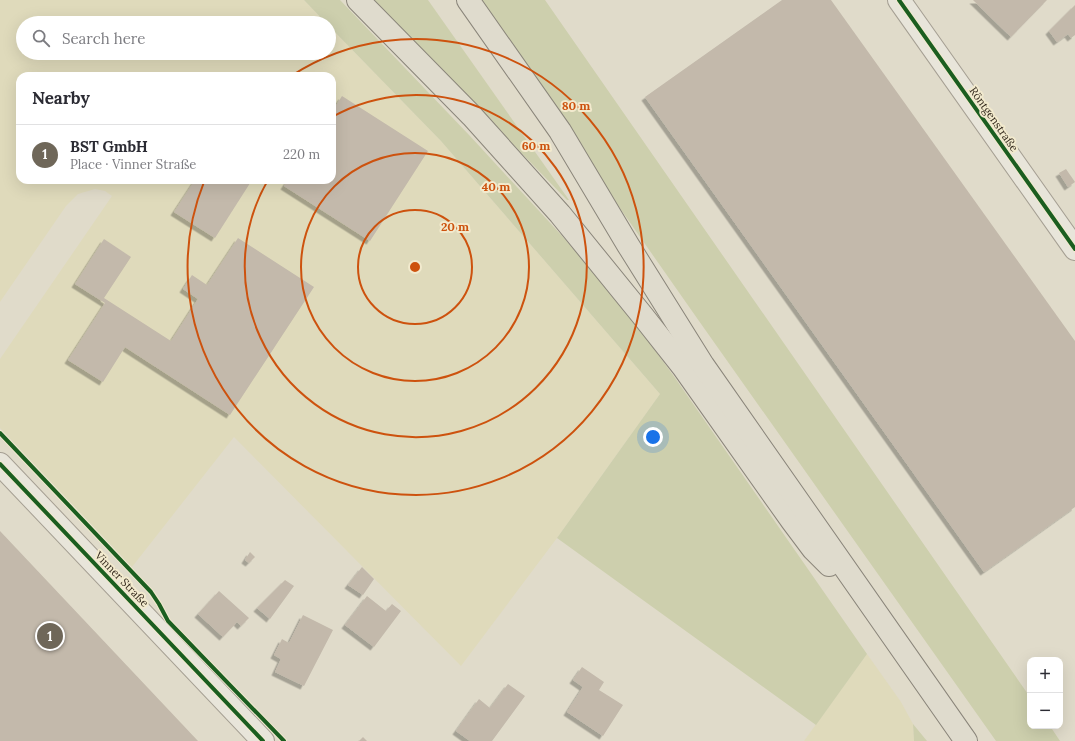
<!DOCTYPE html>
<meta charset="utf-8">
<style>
body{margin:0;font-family:Lora,serif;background:#f7f7f7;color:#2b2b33}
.controls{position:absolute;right:12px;bottom:12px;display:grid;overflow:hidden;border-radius:8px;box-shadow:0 4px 16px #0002}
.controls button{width:36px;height:36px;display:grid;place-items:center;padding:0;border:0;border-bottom:1px solid #e1e1e2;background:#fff;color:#2b2b33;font:20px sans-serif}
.you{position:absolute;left:653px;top:437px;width:14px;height:14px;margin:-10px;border:3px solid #fff;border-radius:50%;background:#1a73e8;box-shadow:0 0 0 6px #1a73e833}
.badge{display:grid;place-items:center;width:26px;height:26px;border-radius:50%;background:#6f6759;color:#fff;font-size:13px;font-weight:700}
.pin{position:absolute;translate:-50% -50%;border:2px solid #fff;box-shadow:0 1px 4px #0006}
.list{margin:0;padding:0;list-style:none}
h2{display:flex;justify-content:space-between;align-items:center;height:52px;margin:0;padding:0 16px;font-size:17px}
h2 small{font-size:13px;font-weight:400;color:#7c7c81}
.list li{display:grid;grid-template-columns:26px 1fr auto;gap:12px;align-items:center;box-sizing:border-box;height:60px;padding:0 16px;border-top:1px solid #e1e1e2}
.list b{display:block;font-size:15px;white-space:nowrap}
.list p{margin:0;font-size:13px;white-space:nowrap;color:#7c7c81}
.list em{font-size:13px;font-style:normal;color:#7c7c81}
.icon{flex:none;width:22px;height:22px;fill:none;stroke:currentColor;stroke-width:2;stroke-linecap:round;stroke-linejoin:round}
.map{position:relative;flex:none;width:1075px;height:741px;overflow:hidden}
.search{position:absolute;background:#fff;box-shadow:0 4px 16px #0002;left:16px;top:16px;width:320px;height:44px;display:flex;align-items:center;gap:10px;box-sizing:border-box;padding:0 14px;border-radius:22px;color:#7c7c81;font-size:15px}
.panel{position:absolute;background:#fff;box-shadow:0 4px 16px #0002;left:16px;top:72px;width:320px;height:112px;border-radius:12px}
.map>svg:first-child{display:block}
.farmland{fill:#dfdabb;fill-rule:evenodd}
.green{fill:#cdcfad}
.building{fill:#c3b9ab;filter:url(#shadow)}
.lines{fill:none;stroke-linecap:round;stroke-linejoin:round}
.minor-casing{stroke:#a59f93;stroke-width:24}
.major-casing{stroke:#8a857a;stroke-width:24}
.minor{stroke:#e8e5da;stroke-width:22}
.major{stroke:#dfdbcd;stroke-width:22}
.cycleway-casing{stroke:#f2eace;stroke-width:6}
.cycleway{stroke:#1b5e20;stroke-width:4}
.ring{fill:none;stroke:#cd520e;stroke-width:2}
.labels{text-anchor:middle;stroke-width:4;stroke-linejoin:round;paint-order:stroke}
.street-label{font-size:11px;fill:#32281c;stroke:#f2eace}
.centre{fill:#cd520e;stroke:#f2eace;stroke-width:2}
.ring-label{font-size:12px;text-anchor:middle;font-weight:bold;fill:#cd520e;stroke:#f2eace;stroke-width:4;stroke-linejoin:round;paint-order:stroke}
</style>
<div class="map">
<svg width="1075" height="741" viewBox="0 0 1075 741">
<defs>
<filter id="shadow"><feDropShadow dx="-3.5" dy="3.5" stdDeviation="0" flood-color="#0004"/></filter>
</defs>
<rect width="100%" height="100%" fill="#e0dbca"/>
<g class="farmland">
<path d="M0 0H304L326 23H23V53H329V26L441 141 660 394 557 538 461 666 234 437 132 567 0 428V359L112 196 105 191 95 189 78 194 66 206 0 302ZM20 76H332V180H20Z"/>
<path d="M867 654 901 702 913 724 914 741H804Z"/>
</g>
<g class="green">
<path d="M304 0H340L470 136 564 238 624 308 673 375 867 654 816 725 557 538 660 394 441 141 329 26V23H326Z"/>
<path d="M373 0H428L569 200H567Z"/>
<path d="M474 0H545L1030 697V726H1050L1060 741H996L699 321Z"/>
<path d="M913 724 927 741H914Z"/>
</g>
<g class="building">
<path d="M782 0H831L1075 341V507L984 572 645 97Z"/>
<path d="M973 0H1047L1011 37Z"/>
<path d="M1075 5V35L1071 38 1068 34 1057 42 1049 31Z"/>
<path d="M342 96 428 151 370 241 284 186 288 180H332V112Z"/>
<path d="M1066 169 1075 182 1068 187 1059 173Z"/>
<path d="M195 180H252L215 238 174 212Z"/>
<path d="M238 238 314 287 230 415 125 347 103 382 68 360 105 303 75 284 104 239 131 257 104 298 171 341 198 299 183 289 192 275 207 285Z"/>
<path d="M0 531 198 741H0Z"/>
<path d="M250 552 255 557 249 563 245 560Z"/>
<path d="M362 567 374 579 363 595 348 585Z"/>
<path d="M285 580 294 586 270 619 257 608Z"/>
<path d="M219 591 249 618 241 626 237 622 223 637 198 614Z"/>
<path d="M367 596 386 611 392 604 401 611 374 647 345 625Z"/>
<path d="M303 615 333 630 304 686 275 672 281 659 274 655 282 639 289 643Z"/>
<path d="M582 667 604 682 599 690 623 705 603 736 567 712 583 687 573 680Z"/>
<path d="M508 684 525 696 492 741H470L456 731 479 699 490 708Z"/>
<path d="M363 737 367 741H359Z"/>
</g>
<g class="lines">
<g class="minor-casing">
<g id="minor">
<path d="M899 0 1075 249"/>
<path d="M0 464 263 741"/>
</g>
</g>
<g class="major-casing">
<g id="major">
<path d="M358 0 472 116 560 214 642 315 683 367 792 521 813 549 829 565"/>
<path d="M468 0 560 131 628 245 703 365 966 741"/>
</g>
</g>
<use href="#minor" class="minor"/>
<use href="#major" class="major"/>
<g class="cycleway-casing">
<g id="cycleway">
<path d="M899 0 1075 249"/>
<path d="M0 433 151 592 159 604 168 621 284 741"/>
<path d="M0 464 263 741"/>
</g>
</g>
<use href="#cycleway" class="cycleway"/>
</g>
<g class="ring">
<circle cx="415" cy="267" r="57"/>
<circle cx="415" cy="267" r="114"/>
<path d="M332 117A171 171 0 1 1 268 180"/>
<path d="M291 76A228 228 0 1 1 204 182"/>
</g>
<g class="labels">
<g class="street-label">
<text transform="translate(994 119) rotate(55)" y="4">Röntgenstraße</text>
<text transform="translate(122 579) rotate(46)" y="4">Vinner Straße</text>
</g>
</g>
<circle cx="415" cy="267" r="6" class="centre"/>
<g class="ring-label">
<text x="576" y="110">80 m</text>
<text x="536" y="150">60 m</text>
<text x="496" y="191">40 m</text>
<text x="455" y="231">20 m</text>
</g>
</svg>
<div class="controls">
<button>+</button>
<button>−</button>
</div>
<div class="you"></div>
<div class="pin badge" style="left:50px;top:636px">1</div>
<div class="search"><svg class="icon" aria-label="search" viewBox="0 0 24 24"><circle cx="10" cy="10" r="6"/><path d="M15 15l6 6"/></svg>Search here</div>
<section class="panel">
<h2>Nearby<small></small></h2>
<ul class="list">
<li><span class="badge">1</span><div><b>BST GmbH</b><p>Place · Vinner Straße</p></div><em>220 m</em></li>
</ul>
</section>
</div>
